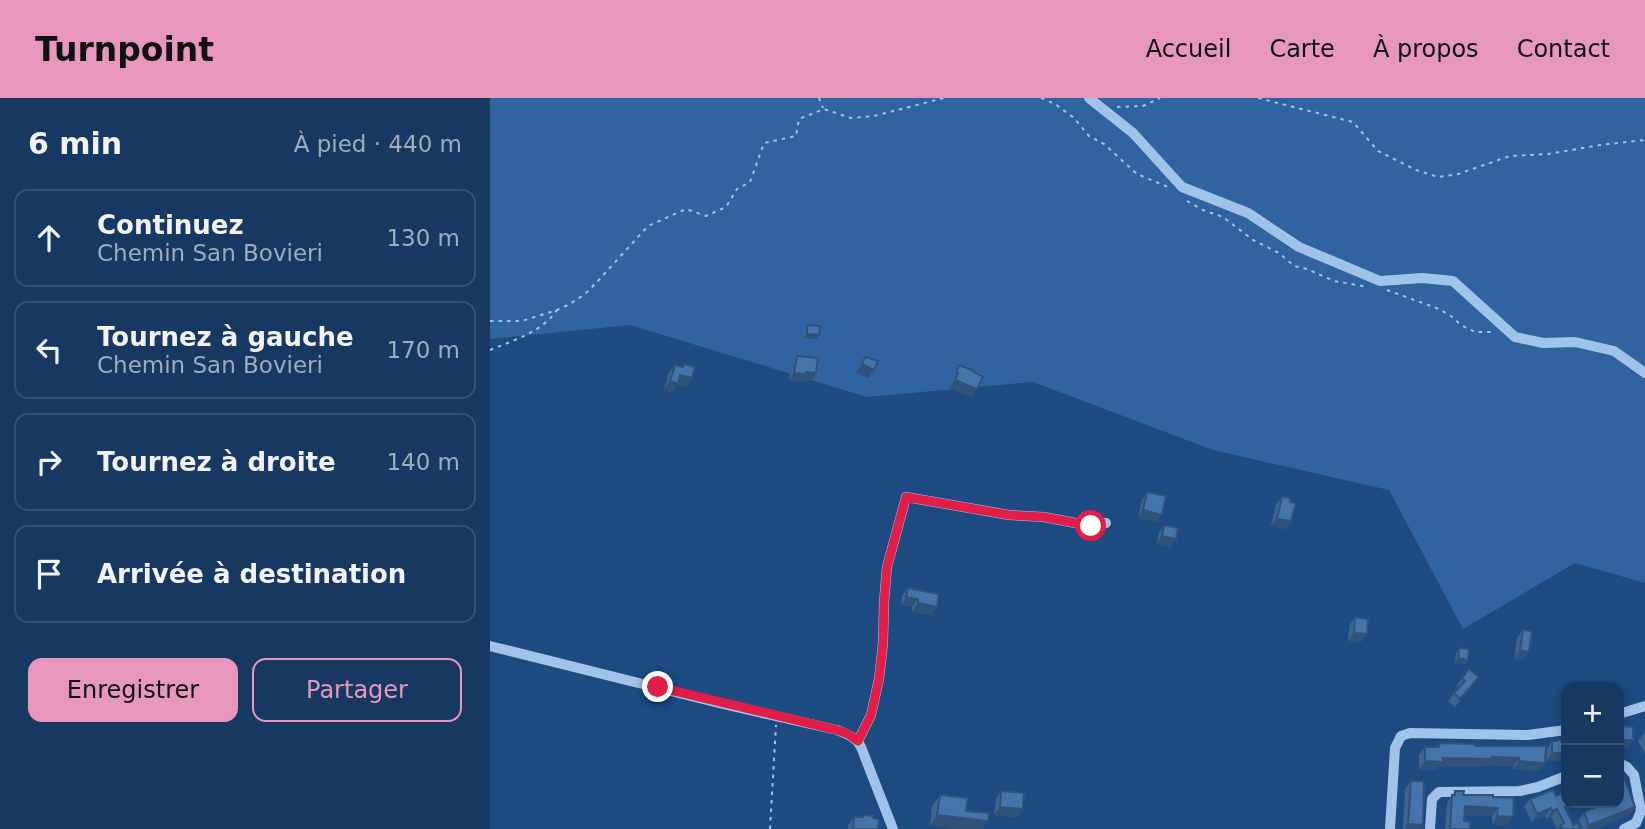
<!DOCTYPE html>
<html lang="fr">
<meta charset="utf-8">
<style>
body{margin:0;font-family:"DejaVu Sans",sans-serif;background:#23436a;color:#f1f3f6}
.controls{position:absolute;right:21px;bottom:21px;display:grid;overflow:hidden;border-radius:14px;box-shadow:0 4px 10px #0003}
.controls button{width:63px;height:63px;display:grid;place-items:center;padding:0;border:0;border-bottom:2px solid #355276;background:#163861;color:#f1f3f6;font:35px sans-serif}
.stop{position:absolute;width:21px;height:21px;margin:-16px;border:5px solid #e11d48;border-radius:50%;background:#fff}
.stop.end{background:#e11d48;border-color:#fff;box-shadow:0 2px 7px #0008}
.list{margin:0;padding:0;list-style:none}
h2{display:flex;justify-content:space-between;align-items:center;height:91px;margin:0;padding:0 28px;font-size:30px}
h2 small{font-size:23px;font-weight:400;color:#9eacbd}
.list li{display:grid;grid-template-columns:46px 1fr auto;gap:21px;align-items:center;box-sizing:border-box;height:98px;margin:0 14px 14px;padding:0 14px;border:2px solid #355276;border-radius:14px}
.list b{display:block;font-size:26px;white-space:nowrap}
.list p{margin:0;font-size:23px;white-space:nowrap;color:#9eacbd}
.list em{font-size:23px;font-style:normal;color:#9eacbd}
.actions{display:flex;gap:14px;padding:21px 28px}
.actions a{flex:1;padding:16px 0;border:2px solid #e797bd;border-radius:14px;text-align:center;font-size:24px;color:#e797bd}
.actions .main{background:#e797bd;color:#111}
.icon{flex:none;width:38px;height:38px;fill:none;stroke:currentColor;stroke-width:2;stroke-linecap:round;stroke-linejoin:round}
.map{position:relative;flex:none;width:1155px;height:731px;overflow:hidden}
header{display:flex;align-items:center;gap:42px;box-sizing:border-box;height:98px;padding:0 35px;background:#e797bd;color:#111}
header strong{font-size:33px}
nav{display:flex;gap:38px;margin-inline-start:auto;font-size:24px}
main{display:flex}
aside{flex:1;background:#163861}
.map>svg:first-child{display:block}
.green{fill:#3064a0}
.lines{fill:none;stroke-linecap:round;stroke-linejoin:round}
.path{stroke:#a1c3e9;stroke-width:2;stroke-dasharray:3.5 5;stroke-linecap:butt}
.minor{stroke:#a1c3e9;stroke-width:10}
.wall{fill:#3b6493}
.shaded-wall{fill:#305178}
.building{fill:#4574ab;stroke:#305178;stroke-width:2}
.route{stroke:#e11d48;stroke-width:9}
</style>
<header>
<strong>Turnpoint</strong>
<nav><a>Accueil</a><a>Carte</a><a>À propos</a><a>Contact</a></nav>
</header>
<main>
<aside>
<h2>6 min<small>À pied · 440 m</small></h2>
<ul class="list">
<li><svg class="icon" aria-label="ahead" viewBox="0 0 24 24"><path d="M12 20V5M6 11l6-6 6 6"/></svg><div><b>Continuez</b><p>Chemin San Bovieri</p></div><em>130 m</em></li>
<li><svg class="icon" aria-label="left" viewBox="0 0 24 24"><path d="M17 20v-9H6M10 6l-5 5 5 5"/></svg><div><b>Tournez à gauche</b><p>Chemin San Bovieri</p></div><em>170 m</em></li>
<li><svg class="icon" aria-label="right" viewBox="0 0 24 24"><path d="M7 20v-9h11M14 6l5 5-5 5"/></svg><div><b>Tournez à droite</b></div><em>140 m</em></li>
<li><svg class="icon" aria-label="arrive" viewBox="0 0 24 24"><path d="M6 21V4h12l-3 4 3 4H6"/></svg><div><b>Arrivée à destination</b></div></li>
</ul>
<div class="actions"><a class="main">Enregistrer</a><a>Partager</a></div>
</aside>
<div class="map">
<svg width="1155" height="731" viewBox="0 0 1155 731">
<rect width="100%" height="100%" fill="#1d4a81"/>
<path class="green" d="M0 0H1155V485L1085 465 973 531 899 392 723 352 543 284 377 299 140 227 0 241Z"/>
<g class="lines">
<g class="path">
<path d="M329 0 333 10"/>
<path d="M551 0 565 6 584 20 599 38 614 46 647 76 678 89"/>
<path d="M768 0 863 24 888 53 926 72 948 79 968 76 1020 58 1058 56 1110 47 1155 42"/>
<path d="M627 9 653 8 670 0"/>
<path d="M697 103 713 112 733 119 763 142 789 155 804 168 817 171 844 183 878 189"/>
<path d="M897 192 949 211 961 218 971 227 985 234H1004"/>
<path d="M0 223H32L67 212 80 206 95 196 107 184 158 128 196 111 216 118 236 109 247 91 260 84 274 45 306 38 309 21 334 11 361 20 384 18 454 0"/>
<path d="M0 252C24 242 52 234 67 212"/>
<path d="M280 731 286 627"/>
</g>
<g class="minor">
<path d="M599 0 643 35 692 89 758 115 809 149 890 183 932 180 963 183 1025 239 1053 245 1085 244 1124 253 1155 275"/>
<path d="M0 548 233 606 347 632C357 636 366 639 371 649L403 731"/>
<path d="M1129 616 1155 608"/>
<path d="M368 643 381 617 389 581 393 545 394 504 397 469 416 399 519 417 554 419 601 428 616 425"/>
<path d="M1129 665 1137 669 1144 677 1151 713 1146 725 1134 731"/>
<path d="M900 731 905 650 911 638 920 635 1038 637 1076 632"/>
<path d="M940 731 942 701 949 694 1030 693 1048 689 1076 678"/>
</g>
</g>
<g class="wall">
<path d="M317 227 326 241 314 240V231Z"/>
<path d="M307 258 326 275 321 283 312 282 310 284 299 282 301 265Z"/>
<path d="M194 266 202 280 196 289 187 286 182 294 174 291 179 275 185 267 192 269Z"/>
<path d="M469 267 484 274 482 299 459 290 462 283 460 282Z"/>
<path d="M657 394 667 424 648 420 652 402Z"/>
<path d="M792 399 800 404 801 423 795 431 781 428 786 406Z"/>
<path d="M674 427 680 448 667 445 669 434Z"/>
<path d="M418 490 447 509 441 517 422 514V509L411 507 412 498Z"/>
<path d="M865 519 877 536 871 544 858 543 859 528Z"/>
<path d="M1033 532 1039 554 1033 562 1024 561 1027 540Z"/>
<path d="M969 550 978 562 975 566 965 565 966 555Z"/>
<path d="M972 580 983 587 965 609 958 603 968 590 966 588Z"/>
<path d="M1155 634V656L1148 643Z"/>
<path d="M1067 642H1076V663H1056L1057 651 1062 643H1066Z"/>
<path d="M949 645 985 648 1055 665 1050 673 1023 671V668L997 667 996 669H949L947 672 929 671V657L935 649H946Z"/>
<path d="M921 683 930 731H913L915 691Z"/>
<path d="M511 693 533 711 527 719 504 717 506 701Z"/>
<path d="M965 693 973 697 1003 699 1018 727 1002 726V718L974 717V723L980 731H955L957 705Z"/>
<path d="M450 697 476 713 440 728 442 708Z"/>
<path d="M1066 698 1084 707 1076 711 1083 727 1067 731 1061 719 1057 721 1055 718 1042 724 1034 709 1040 701Z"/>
<path d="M1094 714 1139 717 1103 731H1092L1089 722Z"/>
<path d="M374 717 383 720 388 731H358V727L364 719H372Z"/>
</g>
<g class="shaded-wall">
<path d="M317 236 329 237 326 241 314 240Z"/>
<path d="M372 266 384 272 378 280 366 275Z"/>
<path d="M316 274 326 275 321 283 312 282 310 284 299 282 304 275Z"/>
<path d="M190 277 202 280 196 289 187 286 182 294 174 291 180 283Z"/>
<path d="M465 282 487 291 482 299 459 290Z"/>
<path d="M653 412 672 417 667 424 648 420Z"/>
<path d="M787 421 801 423 795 431 781 428Z"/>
<path d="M672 438 686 441 680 448 667 445Z"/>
<path d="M416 499 428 501 422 509 411 507Z"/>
<path d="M428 505 447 509 441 517 422 514Z"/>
<path d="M864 535 877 536 871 544 858 543Z"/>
<path d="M1030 552 1039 554 1033 562 1024 561Z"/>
<path d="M968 560 978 562 975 566 965 565Z"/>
<path d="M1129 642H1143L1138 650H1129Z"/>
<path d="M1062 655H1076V663H1056Z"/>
<path d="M1002 659 1029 660 1023 668 997 667 996 669H949L947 672 929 671 935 663 953 660Z"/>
<path d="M1029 663 1055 665 1050 673 1023 671Z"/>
<path d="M1078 705H1086L1084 707 1074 712 1069 717 1076 706Z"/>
<path d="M975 708 1008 710 1002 718 969 716Z"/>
<path d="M510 709 533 711 527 719 504 717Z"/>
<path d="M1145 709 1139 717 1103 731H1096L1099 727Z"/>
<path d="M1061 710 1055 718 1042 724 1047 716Z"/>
<path d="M1067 711 1061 719 1057 721 1062 713Z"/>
<path d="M447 717 498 723 493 731H465L440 728Z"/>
<path d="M1007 718 1023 719 1018 727 1002 726Z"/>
<path d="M918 726 933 727 930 731H915Z"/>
</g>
<g class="building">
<path d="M317 227 330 228 329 237 317 236Z"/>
<path d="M307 258 328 260 326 275 316 274 315 276 304 275Z"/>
<path d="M375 259 388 263 384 272 372 266Z"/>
<path d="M194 266 205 269 202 280 190 277 188 286 180 283 185 267 193 269Z"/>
<path d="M469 267 484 273V274L493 279 487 291 465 282 468 275 466 274Z"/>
<path d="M657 394 676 398 672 417 653 412Z"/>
<path d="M792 399 800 400V404L806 405 801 423 787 421Z"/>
<path d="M674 427 688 430 686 441 672 438Z"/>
<path d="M418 490 449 496 447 509 428 505V501L416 499Z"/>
<path d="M865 519 878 521 877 536 864 535Z"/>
<path d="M1033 532 1042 533 1039 554 1030 552Z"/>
<path d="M969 550 979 551 978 562 968 560Z"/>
<path d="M979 571 989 579 970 601 964 595 975 583 972 580Z"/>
<path d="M1129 628 1143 629V642H1129Z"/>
<path d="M1067 642H1076V655H1062V643H1067Z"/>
<path d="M949 645 985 646V648H1056L1055 665 1029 663V660L1002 659V661L953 660V664L935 663V649H949Z"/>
<path d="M1129 666 1145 709 1099 727 1094 714 1116 705H1129Z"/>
<path d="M921 683H934L933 727 918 726Z"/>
<path d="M1063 692 1066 698 1076 693V705H1078L1076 706 1077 708 1075 709 1083 727 1088 725 1090 731H1068L1072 729 1071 727 1074 725 1067 711 1062 713 1061 710 1047 716 1040 701Z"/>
<path d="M511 693 534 695 533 711 510 709Z"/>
<path d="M965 693H974L973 697H1003V699L1024 700 1023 719 1007 718 1008 710 975 708 974 723 980 724V731H960L962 697H965Z"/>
<path d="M450 697 478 700 476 713 499 715 498 723 447 717Z"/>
<path d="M374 717 383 718V720L389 721 388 731H363L364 719H373Z"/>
</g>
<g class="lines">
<path class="route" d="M168 589 347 632 358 636 368 643 381 617 389 581 393 545 394 504 397 469 416 399 519 417 554 419 601 428"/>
</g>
</svg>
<div class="controls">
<button>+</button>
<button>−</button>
</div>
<div class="stop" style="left:601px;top:428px"></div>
<div class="stop end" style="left:168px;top:589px"></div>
</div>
</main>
